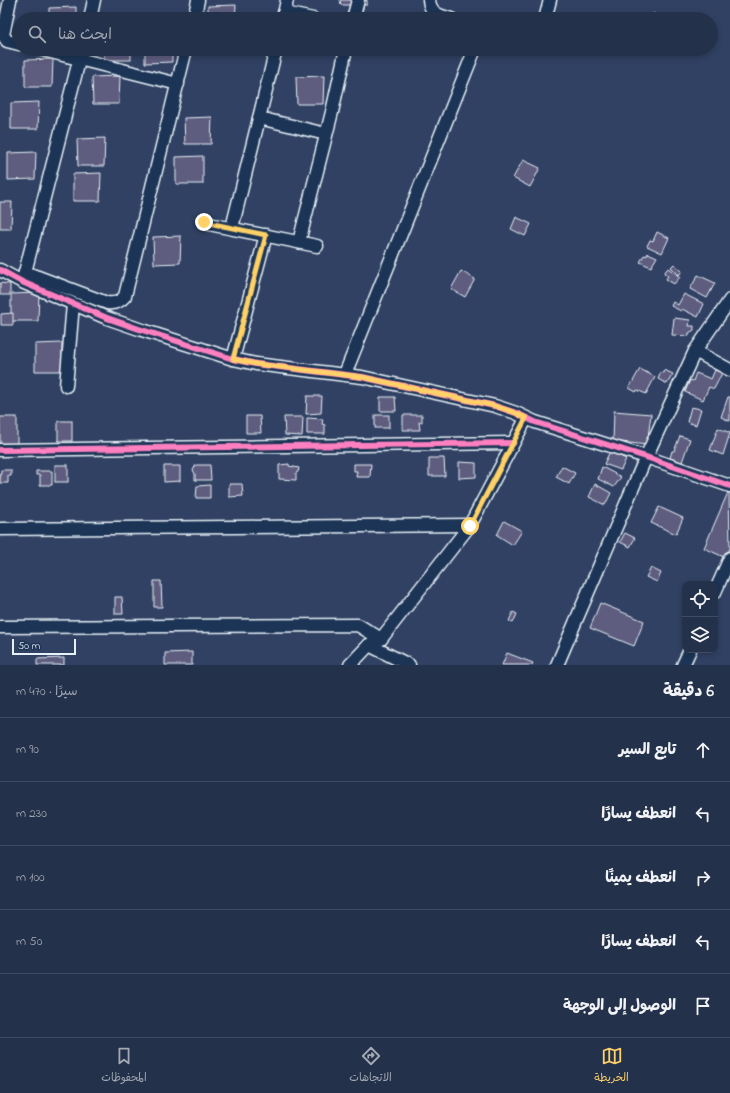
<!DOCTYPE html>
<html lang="ar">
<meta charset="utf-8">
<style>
body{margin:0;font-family:"Indie Flower","Playpen Sans Arabic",sans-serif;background:#303d54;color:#f1f3f6;direction:rtl}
.controls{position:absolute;right:12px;bottom:12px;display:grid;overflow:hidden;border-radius:8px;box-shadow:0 2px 6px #0003}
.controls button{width:36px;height:36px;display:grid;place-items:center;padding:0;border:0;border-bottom:1px solid #414c62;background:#24314a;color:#f1f3f6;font:20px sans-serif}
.scale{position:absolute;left:12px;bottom:10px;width:64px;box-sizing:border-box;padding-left:4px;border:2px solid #e8f1f8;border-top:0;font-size:11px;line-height:14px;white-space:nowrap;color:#e8f1f8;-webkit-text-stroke:3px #1d3557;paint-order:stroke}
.stop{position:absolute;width:12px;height:12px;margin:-9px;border:3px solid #ffd166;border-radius:50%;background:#fff}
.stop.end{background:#ffd166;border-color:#fff;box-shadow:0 1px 4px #0008}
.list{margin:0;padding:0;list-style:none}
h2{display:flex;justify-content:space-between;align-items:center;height:52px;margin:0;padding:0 16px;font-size:17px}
h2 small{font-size:13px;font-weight:400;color:#a3a9b5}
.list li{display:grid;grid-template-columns:26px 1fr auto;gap:12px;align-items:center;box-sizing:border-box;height:64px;padding:0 16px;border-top:1px solid #414c62}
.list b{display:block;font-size:15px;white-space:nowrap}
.list em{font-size:13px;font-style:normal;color:#a3a9b5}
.icon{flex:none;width:22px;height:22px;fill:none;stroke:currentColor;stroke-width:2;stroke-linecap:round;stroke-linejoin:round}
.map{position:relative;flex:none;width:730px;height:665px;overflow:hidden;direction:ltr}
.search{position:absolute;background:#24314a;box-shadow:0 2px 6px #0003;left:12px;right:12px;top:12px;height:44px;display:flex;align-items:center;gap:10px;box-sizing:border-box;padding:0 14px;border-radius:22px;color:#a3a9b5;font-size:15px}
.sheet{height:372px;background:#24314a}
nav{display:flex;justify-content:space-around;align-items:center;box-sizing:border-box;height:56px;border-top:1px solid #414c62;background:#24314a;font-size:11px;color:#a3a9b5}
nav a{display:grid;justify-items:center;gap:2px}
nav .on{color:#ffd166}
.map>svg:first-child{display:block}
.building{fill:#5e5d7f;stroke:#e8f1f8}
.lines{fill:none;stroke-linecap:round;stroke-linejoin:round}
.minor-casing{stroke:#e8f1f8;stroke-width:15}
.minor{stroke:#1d3557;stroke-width:12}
.cycleway-casing{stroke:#1d3557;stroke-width:8}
.cycleway{stroke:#ff80c0;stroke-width:6}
.route{stroke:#ffd166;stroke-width:5}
</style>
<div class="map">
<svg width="730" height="665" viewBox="0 0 730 665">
<rect width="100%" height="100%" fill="#304163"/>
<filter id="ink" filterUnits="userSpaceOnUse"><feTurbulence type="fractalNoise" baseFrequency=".025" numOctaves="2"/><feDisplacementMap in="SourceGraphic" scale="8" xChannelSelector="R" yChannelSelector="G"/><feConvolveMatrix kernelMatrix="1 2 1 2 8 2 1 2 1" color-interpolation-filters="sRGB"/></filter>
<g filter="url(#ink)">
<g class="building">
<path d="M340 0H367V5H341Z"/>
<path d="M236 5 235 19H208V6Z"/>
<path d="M76 7V19H49V8Z"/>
<path d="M653 13 662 19H649Z"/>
<rect x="104" y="49" width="27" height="11"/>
<path d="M145 49H172V62L145 63Z"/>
<path d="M53 59 52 87H25V60Z"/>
<path d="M120 76 119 104H93L92 77Z"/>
<path d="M324 76 323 104H297L296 77Z"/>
<path d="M39 102 38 129H11V103Z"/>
<path d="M212 117 211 144H185L184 118Z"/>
<path d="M105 138 104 166H78L77 139Z"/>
<path d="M36 152 35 179 8 180V153Z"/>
<path d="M203 156V184H176V157Z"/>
<path d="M523 160 540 168 530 187 513 178Z"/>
<path d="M101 173 100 201H73V174Z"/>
<path d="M0 202H12L11 229H0Z"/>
<path d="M516 217 531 224 525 236 511 229Z"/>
<path d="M657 232 669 238 662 253 647 246 650 240 653 241Z"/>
<path d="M181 236 180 263 154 264 153 237Z"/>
<path d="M648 253 657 257 651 267 640 262 644 255 646 256Z"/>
<path d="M674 264 682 271 679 275 671 267Z"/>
<path d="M668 268 680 277 674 284 666 279 668 276 664 273Z"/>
<path d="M461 271 475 279 465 297 451 289Z"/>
<path d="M698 275 715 283 707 298 690 289Z"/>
<path d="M0 283 10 284V295H0Z"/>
<path d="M39 293 38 321H11V294Z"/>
<path d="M684 294 704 304 698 317 682 309 681 311 671 306 673 302 678 305Z"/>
<path d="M13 313V325H1V314Z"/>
<path d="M674 318 690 320 689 326H694V330L689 333V336L672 335Z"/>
<path d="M62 343V371H35V344Z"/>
<path d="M640 369 655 377 646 394 637 390 636 392 629 388Z"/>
<path d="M664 370 673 374 667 384 658 379 661 372 663 373Z"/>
<path d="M715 370 722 373 714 389 709 387 703 400 685 392 690 380 693 381 696 373 711 379Z"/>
<path d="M307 396H322L321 413 306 414Z"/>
<path d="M380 397H395L396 411H380Z"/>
<path d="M728 397H730V421L721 417Z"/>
<path d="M691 407 701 409 696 425 687 422Z"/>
<path d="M614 411 651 414 647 445 613 441Z"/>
<rect x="375" y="415" width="14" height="13"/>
<path d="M403 415H422V422H419L420 430H403Z"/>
<path d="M246 416H260L261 433H246Z"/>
<rect x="0" y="417" width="17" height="27"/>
<path d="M284 417H303L302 436 285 435Z"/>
<path d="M307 418 323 419 322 424 325 425V434H307Z"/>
<rect x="58" y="421" width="14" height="20"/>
<path d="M718 428 730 433 723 455 710 450Z"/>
<path d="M680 436 690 439 682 462 670 458 672 451H674Z"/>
<path d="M610 451 626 459 621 470 604 464Z"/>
<path d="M429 458H444L445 476H429Z"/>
<path d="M459 462 476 463V477L459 478Z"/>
<path d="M289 464V466L299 468 298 472 296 473V480L279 479V465Z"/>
<path d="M354 464H371L370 477H356L357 471H354Z"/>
<rect x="55" y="465" width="13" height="17"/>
<path d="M196 465H210L211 480H195V474L193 470Z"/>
<path d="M164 466H180V481L164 482Z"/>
<path d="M562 466 575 473 569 484 556 477Z"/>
<path d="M602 467 621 477 614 487 598 479Z"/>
<path d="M1 470H11V476H8V483H0Z"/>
<path d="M36 471H52V485H40V475H36Z"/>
<path d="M229 484H242L243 496 229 497Z"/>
<path d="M595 484 611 493 605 505 589 497Z"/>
<path d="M210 485V498H196L197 486Z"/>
<path d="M729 490 730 548 726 558 704 548Z"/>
<path d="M659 507 683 518 676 534 651 523Z"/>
<path d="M504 521 522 531 513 545 497 535Z"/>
<path d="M625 533 635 538 630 547 620 542Z"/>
<path d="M651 568 661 573 657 582 646 577Z"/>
<path d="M154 581H161L162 607H154Z"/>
<path d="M115 597H122L123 614H115Z"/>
<path d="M600 603 644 621 634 646 590 628Z"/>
<path d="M513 612 517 614 513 623 509 621Z"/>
<path d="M192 652V665H165V653Z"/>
<path d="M507 653 533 663 532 665H502Z"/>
<path d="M64 658V665H37V659Z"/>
</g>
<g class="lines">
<g class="minor-casing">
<g id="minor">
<path d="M10 0 3 35 7 41 19 44"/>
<path d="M429 0C430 14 441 16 452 19"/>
<path d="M284 13 313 19"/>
<path d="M90 19 94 0"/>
<path d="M194 19 198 0"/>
<path d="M283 19 287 0"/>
<path d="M353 19 358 0"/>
<path d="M545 19 550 0"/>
<path d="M39 49 178 84"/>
<path d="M259 118 326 134"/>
<path d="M204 223 317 246"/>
<path d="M232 228 276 49"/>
<path d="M299 242 332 112 346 49"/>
<path d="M0 270 22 282 107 318 139 329 233 359 256 364 362 377 495 406 516 413 535 422 646 457 730 486"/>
<path d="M25 272 107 303C115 304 120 302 125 296L186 49"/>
<path d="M23 280 82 49"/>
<path d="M695 351 730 370"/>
<path d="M233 359 266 235"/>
<path d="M345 374 475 49"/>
<path d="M66 386 73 304"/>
<path d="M0 450 513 443"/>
<path d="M0 529 470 525"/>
<path d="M715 592 730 558"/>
<path d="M0 627 358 625 381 639"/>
<path d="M369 645 409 665"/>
<path d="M350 665 369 645 381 639 470 525 526 419"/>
<path d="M557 665 646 457 695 351 730 300"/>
<path d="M683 665 690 650"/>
</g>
</g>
<use href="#minor" class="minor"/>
<g class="cycleway-casing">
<g id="cycleway">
<path d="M0 270 22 282 107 318 139 329 233 359 256 364 362 377 495 406 516 413 535 422 646 457 730 486"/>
<path d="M0 450 513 443"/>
</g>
</g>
<use href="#cycleway" class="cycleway"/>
</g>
</g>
<g class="lines" filter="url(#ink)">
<path class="route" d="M204 222 266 235 233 359 256 364 362 377 495 406 516 413 526 418 470 526"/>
</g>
</svg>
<div class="controls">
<button><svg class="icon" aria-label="locate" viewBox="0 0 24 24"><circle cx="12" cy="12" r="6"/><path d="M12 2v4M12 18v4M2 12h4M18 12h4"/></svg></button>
<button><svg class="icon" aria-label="layers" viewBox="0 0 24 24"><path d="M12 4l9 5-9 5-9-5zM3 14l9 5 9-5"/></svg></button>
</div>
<div class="scale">50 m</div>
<div class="stop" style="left:470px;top:526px"></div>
<div class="stop end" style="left:204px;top:222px"></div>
<div class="search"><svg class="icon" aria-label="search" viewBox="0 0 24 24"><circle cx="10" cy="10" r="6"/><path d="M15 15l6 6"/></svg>ابحث هنا</div>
</div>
<section class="sheet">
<h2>6 دقيقة<small>سيرًا · 470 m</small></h2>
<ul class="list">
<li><svg class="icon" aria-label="ahead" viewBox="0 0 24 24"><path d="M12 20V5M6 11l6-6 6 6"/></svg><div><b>تابع السير</b></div><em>90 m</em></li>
<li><svg class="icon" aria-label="left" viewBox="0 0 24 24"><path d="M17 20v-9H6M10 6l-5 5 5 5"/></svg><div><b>انعطف يسارًا</b></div><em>230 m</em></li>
<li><svg class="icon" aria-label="right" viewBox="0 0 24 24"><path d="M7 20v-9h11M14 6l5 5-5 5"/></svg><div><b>انعطف يمينًا</b></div><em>100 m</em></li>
<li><svg class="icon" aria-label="left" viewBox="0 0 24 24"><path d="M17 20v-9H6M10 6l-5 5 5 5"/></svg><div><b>انعطف يسارًا</b></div><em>50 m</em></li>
<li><svg class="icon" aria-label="arrive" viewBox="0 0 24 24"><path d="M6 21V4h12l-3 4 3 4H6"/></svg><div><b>الوصول إلى الوجهة</b></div></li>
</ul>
</section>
<nav>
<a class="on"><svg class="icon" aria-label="map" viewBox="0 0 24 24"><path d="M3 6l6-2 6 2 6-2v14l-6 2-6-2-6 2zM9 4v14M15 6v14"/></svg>الخريطة</a>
<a><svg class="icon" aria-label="directions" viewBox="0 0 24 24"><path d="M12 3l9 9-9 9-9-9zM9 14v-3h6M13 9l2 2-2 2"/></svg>الاتجاهات</a>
<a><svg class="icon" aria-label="saved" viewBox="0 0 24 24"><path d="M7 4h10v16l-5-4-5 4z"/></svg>المحفوظات</a>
</nav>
